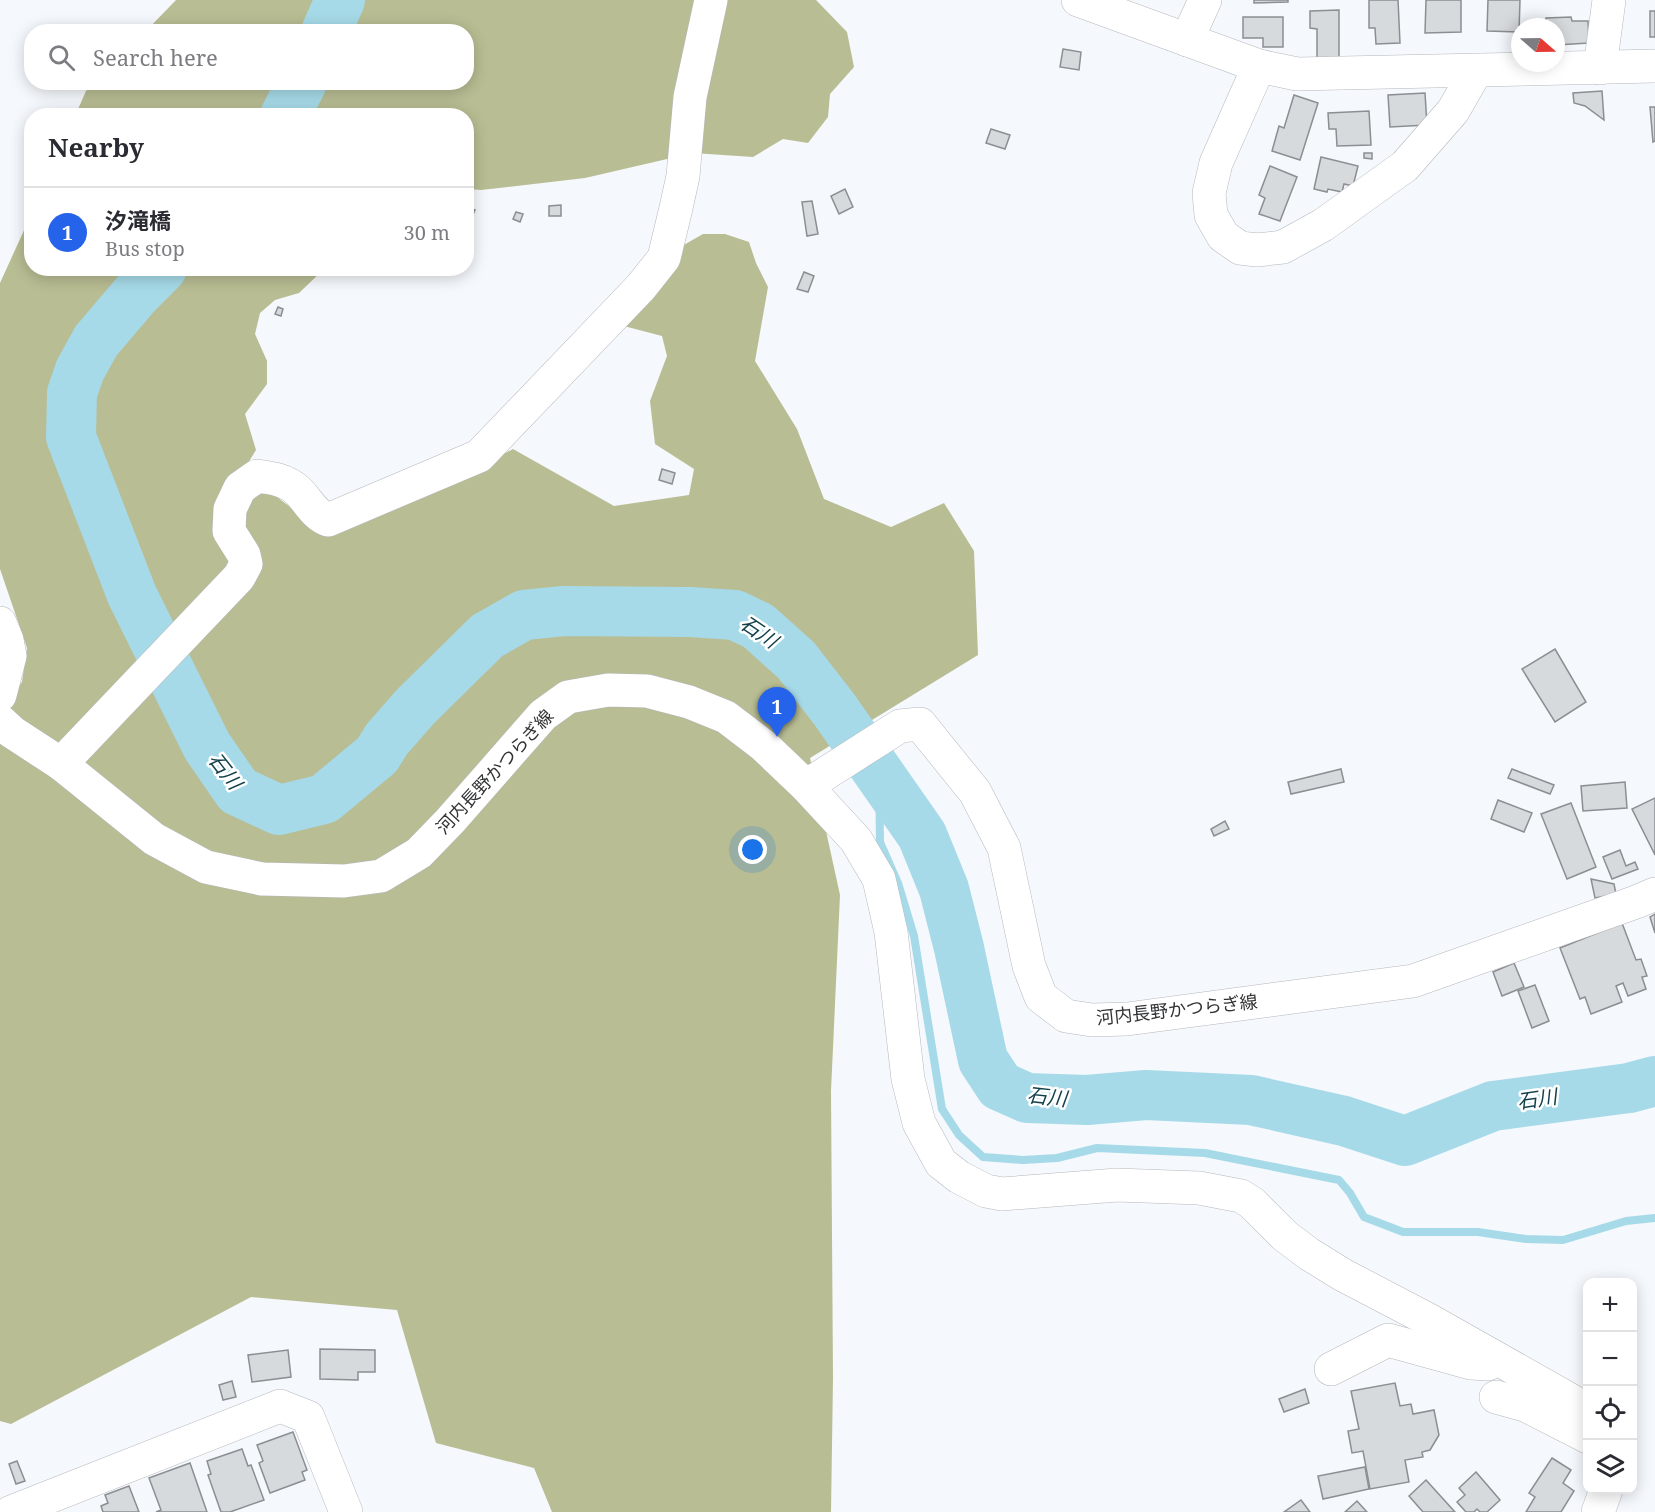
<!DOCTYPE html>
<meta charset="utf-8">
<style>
body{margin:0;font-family:"Noto Serif","Noto Sans JP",serif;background:#f2f2f3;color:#2b2b33}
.controls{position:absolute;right:18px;bottom:18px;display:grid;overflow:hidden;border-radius:12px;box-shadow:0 3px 15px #0003}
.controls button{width:54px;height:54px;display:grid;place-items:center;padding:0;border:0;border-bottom:2px solid #e1e1e2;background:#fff;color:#2b2b33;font:30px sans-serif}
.compass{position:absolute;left:1511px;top:18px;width:54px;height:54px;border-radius:50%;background:#fff;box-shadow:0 3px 15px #0003;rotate:110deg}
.you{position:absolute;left:753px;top:850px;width:21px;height:21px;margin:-15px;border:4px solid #fff;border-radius:50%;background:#1a73e8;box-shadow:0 0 0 9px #1a73e833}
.badge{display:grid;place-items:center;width:39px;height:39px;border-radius:50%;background:#2563eb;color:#fff;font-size:20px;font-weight:700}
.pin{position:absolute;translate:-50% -50px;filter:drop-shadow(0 2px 3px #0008)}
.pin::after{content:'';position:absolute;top:32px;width:21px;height:18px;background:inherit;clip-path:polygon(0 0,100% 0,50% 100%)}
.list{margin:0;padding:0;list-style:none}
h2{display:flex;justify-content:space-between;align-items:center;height:78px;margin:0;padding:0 24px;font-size:26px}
h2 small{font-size:20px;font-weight:400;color:#7c7c81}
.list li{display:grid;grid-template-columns:39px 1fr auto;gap:18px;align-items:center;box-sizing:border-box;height:90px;padding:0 24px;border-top:2px solid #e1e1e2}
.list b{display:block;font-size:22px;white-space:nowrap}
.list p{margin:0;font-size:20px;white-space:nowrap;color:#7c7c81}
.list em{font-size:20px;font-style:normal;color:#7c7c81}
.icon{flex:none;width:33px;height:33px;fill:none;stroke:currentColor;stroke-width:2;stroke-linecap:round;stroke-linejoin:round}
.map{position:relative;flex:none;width:1655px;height:1512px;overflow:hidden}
.search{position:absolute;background:#fff;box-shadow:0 3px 15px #0003;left:24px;top:24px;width:450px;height:66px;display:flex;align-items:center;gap:15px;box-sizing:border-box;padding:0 21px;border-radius:24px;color:#7c7c81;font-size:22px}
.panel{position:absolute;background:#fff;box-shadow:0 3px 15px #0003;left:24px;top:108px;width:450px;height:168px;border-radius:24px}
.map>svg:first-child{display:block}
.forest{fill:#b8bd93}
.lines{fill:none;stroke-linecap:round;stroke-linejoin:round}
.stream{stroke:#a6dae8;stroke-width:8}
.river{stroke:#a6dae8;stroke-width:50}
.building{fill:#d6dadd;stroke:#8b8e92;stroke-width:1.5}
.minor-casing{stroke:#b5b8bc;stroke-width:34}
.major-casing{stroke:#b5b8bc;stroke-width:34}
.minor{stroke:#fff;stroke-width:33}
.major{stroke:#fff;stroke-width:33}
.labels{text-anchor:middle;stroke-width:5;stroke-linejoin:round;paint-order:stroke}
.street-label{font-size:18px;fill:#323335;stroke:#fff}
.water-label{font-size:20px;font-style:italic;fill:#12404b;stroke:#fff}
</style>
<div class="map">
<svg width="1655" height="1512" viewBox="0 0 1655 1512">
<rect width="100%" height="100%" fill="#f5f8fc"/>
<g class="forest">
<path d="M176 0H816L847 32 854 67 830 94 828 117 808 143 783 139 753 157 693 153 585 178 481 190 467 189 466 116H75L86 91 94 83 466 82V32L146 31Z"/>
<path d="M31 215 32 268 324 269 299 293 275 300 260 313 255 334 267 361V384L245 414 256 450 243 471 294 510 333 536 428 495 513 449 614 506 689 495 694 469 655 444 650 401 667 356 662 336 620 325 675 250 703 234H725L749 242 756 263 768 287 755 361 797 429 824 499 891 527 944 503 974 551 978 655 810 758 840 895 831 1091 833 1378 831 1512H552L534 1468 436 1443 397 1310 251 1297 11 1424 0 1421V713L22 682 27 648 0 569V283Z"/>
</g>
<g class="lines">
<path class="stream" d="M879 773 880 842 898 883 914 936 942 1109 959 1135 983 1157 1023 1160 1057 1158 1097 1148 1205 1153 1339 1180 1350 1193 1364 1217 1403 1232H1478L1526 1239 1563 1240 1626 1221 1655 1218"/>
<g class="river">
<path d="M326 32 340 0"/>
<path d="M285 116 302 82"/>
<path d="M162 268 136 294 96 341 80 370 72 393 71 437 132 595 207 746 238 791 279 810 324 799 377 755 387 739 415 707 487 636 524 615 564 611 690 612 735 615 758 626 796 660 834 709 922 835 944 889 959 948 983 1060 1000 1086 1027 1098 1087 1100 1146 1095 1251 1100 1344 1121 1405 1141 1493 1106 1629 1088 1655 1081"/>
</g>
</g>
<g class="building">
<path d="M1254 0H1288V2L1254 3Z"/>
<path d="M1369 0H1398L1400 43 1376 44 1375 28H1369Z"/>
<path d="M1426 0H1461V32L1425 33Z"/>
<path d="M1488 0H1520L1519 32 1487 31Z"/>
<path d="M1339 10V58H1317V29L1310 28V11Z"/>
<rect x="1650" y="11" width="5" height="26"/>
<path d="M1243 17H1283V47H1263V38H1243Z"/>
<path d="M1571 17 1572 21H1588L1589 43 1556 45V27H1546V18Z"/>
<path d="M1063 49 1081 52 1079 70 1060 67Z"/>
<path d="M1602 91 1604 120 1585 106 1574 103 1573 93Z"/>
<path d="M1425 93 1427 125 1390 127 1388 95Z"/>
<path d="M1294 95 1318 103 1300 160 1272 151 1279 126 1284 128Z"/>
<path d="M1650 107H1655V141L1653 142Z"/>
<path d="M1369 111 1371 145 1337 146 1336 129H1329L1328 113Z"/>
<path d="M991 129 1010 135 1005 149 986 143Z"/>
<path d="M1364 153H1372V159L1364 158Z"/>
<path d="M1321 157 1358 166 1353 186 1344 184 1342 192 1328 189 1327 192 1314 189Z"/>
<path d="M1270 166 1297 177 1280 221 1259 214 1265 198 1259 195Z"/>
<path d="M845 189 853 207 839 214 831 196Z"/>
<path d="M812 201 818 234 807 236 802 202Z"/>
<path d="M561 205V216H549V206Z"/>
<path d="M466 207 475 210 470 221 466 219Z"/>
<path d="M516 212 523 214 520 222 513 219Z"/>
<path d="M804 272 814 276 808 292 797 289Z"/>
<path d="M278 307 283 309 281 316 275 314Z"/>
<path d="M662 469 675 473 672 484 659 480Z"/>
<path d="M1555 649 1586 702 1555 722 1522 669Z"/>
<path d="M1341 769 1344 782 1291 794 1288 782Z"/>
<path d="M1512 769 1554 785 1550 794 1508 778Z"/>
<path d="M1625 782 1627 808 1583 811 1581 786Z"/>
<path d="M1655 798V855L1632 809Z"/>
<path d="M1498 800 1532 813 1524 832 1491 819Z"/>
<path d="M1571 803 1596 867 1567 879 1541 814Z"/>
<path d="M1225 821 1229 829 1214 836 1211 829Z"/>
<path d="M1620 850 1626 866 1635 862 1638 869 1612 879 1603 857Z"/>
<path d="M1591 879 1614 884 1616 894 1595 898Z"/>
<path d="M1655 914V933L1650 917Z"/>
<path d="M1622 923 1636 960 1641 959 1647 976 1642 977 1646 989 1628 996 1623 983 1616 986 1622 1002 1591 1014 1585 997 1580 999 1560 948Z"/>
<path d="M1514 963 1524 987 1502 996 1493 972Z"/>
<path d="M1535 985 1549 1021 1532 1028 1518 991Z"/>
<path d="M320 1349 375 1350V1372H358V1380L320 1379Z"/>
<path d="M288 1350 291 1377 252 1382 248 1355Z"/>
<path d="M232 1381 236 1397 223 1400 219 1385Z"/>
<path d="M1395 1383 1400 1406 1411 1404 1413 1414 1434 1410 1439 1435 1430 1450 1422 1452 1423 1457 1405 1460 1409 1482 1370 1489 1363 1451 1352 1453 1348 1431 1359 1429 1351 1391Z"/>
<path d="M1305 1389 1309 1403 1284 1412 1279 1399Z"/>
<path d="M293 1432 307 1470 302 1472 305 1480 270 1493 259 1463 263 1461 257 1445Z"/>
<path d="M242 1449 248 1466 251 1465 264 1500 230 1512H221L208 1475 211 1474 207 1461Z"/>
<path d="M1552 1458 1571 1470 1563 1483 1574 1491 1561 1512H1526L1535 1497 1529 1493Z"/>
<path d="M17 1461 25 1481 16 1484 9 1464Z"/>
<path d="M190 1463 207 1512H156L161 1510 149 1478Z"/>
<path d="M1365 1467 1369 1489 1323 1499 1318 1476Z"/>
<path d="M1476 1472 1500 1500 1487 1512H1480L1477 1509 1474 1512H1466L1457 1502 1465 1495 1459 1488Z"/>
<path d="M1426 1480 1455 1512H1423L1409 1496Z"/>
<path d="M129 1486 139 1512H103L101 1506 108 1503 105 1495Z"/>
<path d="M1301 1500 1310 1512H1284Z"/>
<path d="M1357 1501 1367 1512H1345Z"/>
</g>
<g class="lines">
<g class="minor-casing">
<g id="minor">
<path d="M1078 0 1259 66 1297 74 1655 66"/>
<path d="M1187 40 1205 0"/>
<path d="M1259 66 1216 163 1209 193 1211 215 1223 236 1240 248 1257 250 1283 247 1323 225 1405 166 1453 111 1476 71"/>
<path d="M1600 68 1609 0"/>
<path d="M0 623 7 640 10 656 0 695"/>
<path d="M61 764 239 577 246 564 244 555 229 531 230 509 240 488 257 476C272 478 286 480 297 490 308 500 314 515 328 520L479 456 641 287 664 258 676 208 683 176 690 97 711 0"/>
<path d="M806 786 856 840 879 879 891 932 908 1079 919 1123 941 1163 959 1177 986 1191 1002 1194 1117 1185 1199 1188 1241 1196 1252 1203 1285 1236 1309 1254 1343 1275 1429 1320 1588 1410"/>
<path d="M1331 1369 1388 1340 1471 1363 1488 1364"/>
<path d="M1496 1397 1525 1405 1588 1437"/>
<path d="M11 1512 280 1406 308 1417 346 1512"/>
<path d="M1598 1512 1606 1490"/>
</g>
</g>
<g class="major-casing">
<path id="major" d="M0 721 12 732 61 764 154 839 206 867 262 879 344 881 381 876 419 853 450 821 543 715 568 697 608 690 647 691 689 702 726 717 764 746 806 786 900 726 920 724 975 792 1004 848 1029 966 1041 997 1066 1016 1092 1020 1127 1019 1413 981 1636 902 1655 894"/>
</g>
<use href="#minor" class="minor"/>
<use href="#major" class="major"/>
</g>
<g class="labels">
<g class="street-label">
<text transform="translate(495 772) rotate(-47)" y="6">河内長野かつらぎ線</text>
<text transform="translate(1177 1010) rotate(-6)" y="6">河内長野かつらぎ線</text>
</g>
<g class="water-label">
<text transform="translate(759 632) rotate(34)" y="7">石川</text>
<text transform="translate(225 771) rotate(52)" y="7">石川</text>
<text transform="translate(1047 1097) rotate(6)" y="7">石川</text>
<text transform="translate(1537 1099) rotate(-8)" y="7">石川</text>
</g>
</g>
</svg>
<div class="controls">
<button>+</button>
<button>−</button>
<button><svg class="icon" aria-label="locate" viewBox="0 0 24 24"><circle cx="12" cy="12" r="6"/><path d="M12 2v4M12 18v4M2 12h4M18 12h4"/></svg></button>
<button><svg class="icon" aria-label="layers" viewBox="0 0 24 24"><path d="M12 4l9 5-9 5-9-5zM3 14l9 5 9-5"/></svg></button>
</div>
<svg class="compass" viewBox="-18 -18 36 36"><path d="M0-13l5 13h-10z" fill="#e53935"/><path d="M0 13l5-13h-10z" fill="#7c7c81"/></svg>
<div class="you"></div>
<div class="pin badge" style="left:777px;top:737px">1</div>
<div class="search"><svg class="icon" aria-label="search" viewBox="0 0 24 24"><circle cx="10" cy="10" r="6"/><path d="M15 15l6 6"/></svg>Search here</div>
<section class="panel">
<h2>Nearby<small></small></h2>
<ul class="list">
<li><span class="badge">1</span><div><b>汐滝橋</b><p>Bus stop</p></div><em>30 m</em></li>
</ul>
</section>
</div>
